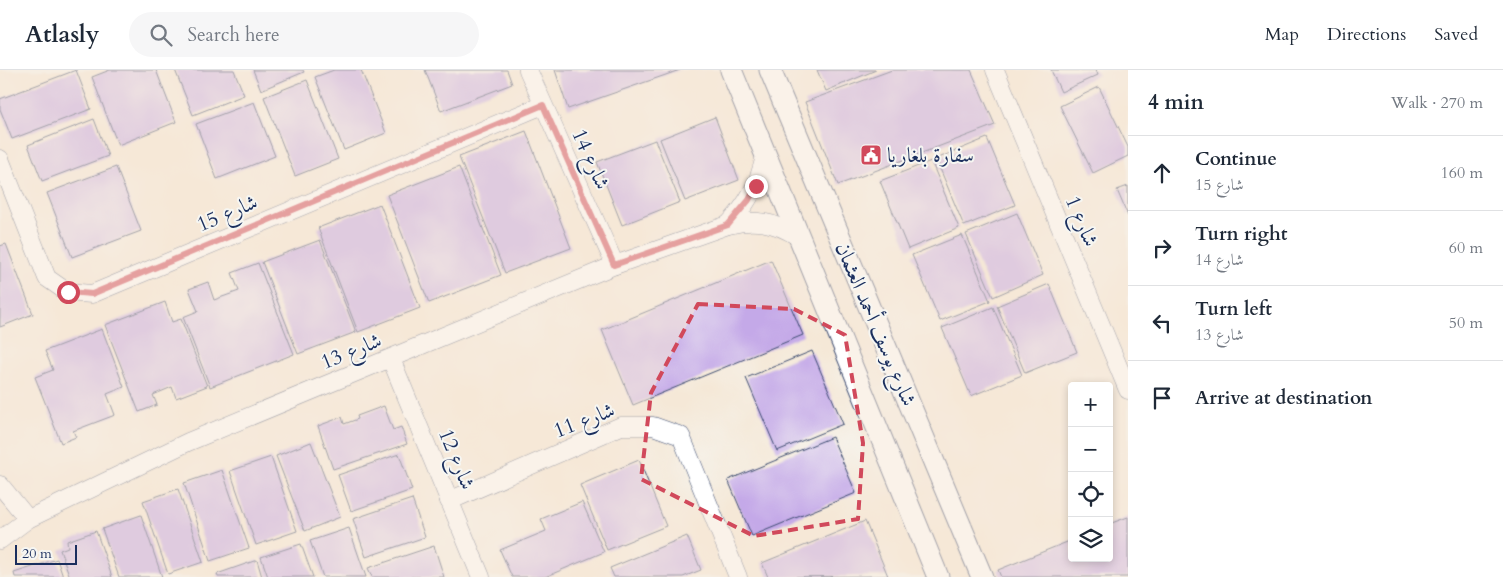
<!DOCTYPE html>
<meta charset="utf-8">
<style>
body{margin:0;font-family:Cardo,Amiri,serif;background:#f6f6f7;color:#1f2937}
.controls{position:absolute;right:15px;bottom:15px;display:grid;overflow:hidden;border-radius:5px;box-shadow:0 2px 8px #0003}
.controls button{width:45px;height:45px;display:grid;place-items:center;padding:0;border:0;border-bottom:1px solid #e0e1e3;background:#fff;color:#1f2937;font:25px sans-serif}
.scale{position:absolute;left:15px;bottom:12px;width:62px;box-sizing:border-box;padding-left:5px;border:2px solid #1b2f5e;border-top:0;font-size:14px;line-height:18px;white-space:nowrap;color:#1b2f5e;-webkit-text-stroke:4px #f6f6f2;paint-order:stroke}
.stop{position:absolute;width:15px;height:15px;margin:-11px;border:4px solid #d1495b;border-radius:50%;background:#fff}
.stop.end{background:#d1495b;border-color:#fff;box-shadow:0 1px 5px #0008}
.list{margin:0;padding:0;list-style:none}
h2{display:flex;justify-content:space-between;align-items:center;height:65px;margin:0;padding:0 20px;font-size:21px}
h2 small{font-size:16px;font-weight:400;color:#747a83}
.list li{display:grid;grid-template-columns:32px 1fr auto;gap:15px;align-items:center;box-sizing:border-box;height:75px;padding:0 20px;border-top:1px solid #e0e1e3}
.list b{display:block;font-size:19px;white-space:nowrap}
.list p{margin:0;font-size:16px;white-space:nowrap;color:#747a83}
.list em{font-size:16px;font-style:normal;color:#747a83}
.icon{flex:none;width:28px;height:28px;fill:none;stroke:currentColor;stroke-width:2;stroke-linecap:round;stroke-linejoin:round}
.map{position:relative;flex:none;width:1128px;height:507px;overflow:hidden}
header{display:flex;align-items:center;gap:30px;box-sizing:border-box;height:70px;padding:0 25px;background:#fff;border-bottom:1px solid #e0e1e3}
header strong{font-size:24px}
nav{display:flex;gap:28px;margin-inline-start:auto;font-size:18px}
.search{width:350px;height:45px;background:#f6f6f7;display:flex;align-items:center;gap:12px;box-sizing:border-box;padding:0 18px;border-radius:28px;color:#747a83;font-size:19px}
main{display:flex}
aside{flex:1;background:#fff}
.map>svg:first-child{display:block}
.building{fill:#c4a9e8}
.lines{fill:none;stroke-linecap:round;stroke-linejoin:round}
.minor-casing{stroke:#3c4b70;stroke-width:19}
.tertiary-casing{stroke:#3c4b70;stroke-width:23}
.minor{stroke:#fff;stroke-width:18}
.tertiary{stroke:#fff;stroke-width:21}
.route{stroke:#d1495b;stroke-width:6}
.marked{fill:none;stroke:#d1495b;stroke-width:4;stroke-dasharray:10 6;stroke-linejoin:round}
.labels{text-anchor:middle;stroke-width:4;stroke-linejoin:round;paint-order:stroke}
.poi-label{font-size:21px;fill:#1b2f5e;stroke:#f6f6f2;text-anchor:start}
.street-label{font-size:21px;fill:#1b2f5e;stroke:#f6f6f2}
</style>
<header>
<strong>Atlasly</strong>
<div class="search"><svg class="icon" aria-label="search" viewBox="0 0 24 24"><circle cx="10" cy="10" r="6"/><path d="M15 15l6 6"/></svg>Search here</div>
<nav><a>Map</a><a>Directions</a><a>Saved</a></nav>
</header>
<main>
<div class="map">
<svg width="1128" height="507" viewBox="0 0 1128 507">
<rect width="100%" height="100%" fill="#f6f6f2"/>
<filter id="ink" filterUnits="userSpaceOnUse"><feTurbulence type="fractalNoise" baseFrequency=".02" numOctaves="2"/><feDisplacementMap in="SourceGraphic" scale="10" xChannelSelector="R" yChannelSelector="G"/><feConvolveMatrix kernelMatrix="1 2 1 2 8 2 1 2 1" color-interpolation-filters="sRGB"/></filter>
<filter id="wash" filterUnits="userSpaceOnUse"><feTurbulence type="fractalNoise" baseFrequency=".0096" numOctaves="4" result="noise"/><feDisplacementMap in="SourceGraphic" scale="20" xChannelSelector="R" yChannelSelector="G"/><feGaussianBlur stdDeviation="1.12" result="paint"/><feColorMatrix in="noise" values="0 0 0 0 0 0 0 0 0 0 0 0 0 0 0 0 0 1.4 0 .05"/><feComposite in="paint" operator="in"/></filter>
<g filter="url(#wash)">
<rect width="100%" height="100%" fill="#f5e8d7"/>
<g id="blocks">
<g class="building">
<path d="M76 0 91 39 12 69 0 39V29Z"/>
<path d="M110 0H156L176 52 118 75 92 7Z"/>
<path d="M175 0H234L244 25 193 45Z"/>
<path d="M253 0H303L304 2 261 20Z"/>
<path d="M334 0H361L386 63 344 80 315 7Z"/>
<path d="M425 0H507L512 14 441 41Z"/>
<path d="M555 0H680L568 39Z"/>
<path d="M817 0H876L826 21Z"/>
<path d="M892 0H971L995 55 838 115 805 32Z"/>
<path d="M1051 0H1096L1098 5 1061 22Z"/>
<path d="M307 10 338 89 295 106 264 27Z"/>
<path d="M1099 17 1128 77V86L1093 103 1060 36Z"/>
<path d="M254 32 275 86 217 109 196 54Z"/>
<path d="M715 47 739 110 685 131 660 69Z"/>
<path d="M94 49 108 86 42 111 28 75Z"/>
<path d="M526 61 571 178 505 203 459 87Z"/>
<path d="M987 68 1015 135 964 156 936 89Z"/>
<path d="M655 70 680 132 622 155 597 92Z"/>
<path d="M931 91 959 158 908 179 880 111Z"/>
<path d="M116 97 141 161 72 187 47 123Z"/>
<path d="M459 97 501 205 429 233 387 125Z"/>
<path d="M1128 116V146L1117 120Z"/>
<path d="M380 134 420 238 358 262 318 158Z"/>
<path d="M1017 143 1043 205 993 227 966 164Z"/>
<path d="M962 165 990 231 940 251 912 185Z"/>
<path d="M320 170 356 262 298 284 262 192Z"/>
<path d="M6 174 33 244 0 257V176Z"/>
<path d="M771 190 803 265 633 335 602 260Z"/>
<path d="M258 193 294 284 210 317 183 247 198 241 189 219 208 212 214 230 239 221 232 203Z"/>
<path d="M1049 214 1077 282 1025 303 997 236Z"/>
<path d="M165 232 172 252 181 249 207 316 176 328 172 317 153 325 157 335 139 342 105 255Z"/>
<path d="M993 237 1022 305 971 326 942 258Z"/>
<path d="M102 259 124 317 107 324 115 345 73 361 76 367 61 373 35 307 53 300 45 281Z"/>
<path d="M812 281 843 354 777 381 746 308Z"/>
<path d="M384 336 393 360 401 357 407 374 333 399 318 356 342 347 344 354 358 349 357 346Z"/>
<path d="M832 367 856 423 752 466 728 410Z"/>
<path d="M311 372 340 447 305 461 276 386Z"/>
<path d="M399 384 412 420 351 441 338 405Z"/>
<path d="M271 387 297 461 256 475 230 401Z"/>
<path d="M639 390 666 456 607 480 580 415Z"/>
<path d="M222 400 249 478 210 491 184 413Z"/>
<path d="M178 419 203 492 168 504 143 431Z"/>
<path d="M412 429 425 467 366 487 353 449Z"/>
<path d="M582 432 604 482 545 507H512L500 480 546 461 541 449Z"/>
<path d="M141 445 162 507H119L102 459Z"/>
<path d="M1128 447V507H1001L998 500 1072 470V488H1109V454Z"/>
<path d="M865 451 888 506 768 507 762 493Z"/>
<path d="M349 458 366 507H323L310 471Z"/>
<path d="M96 461 112 507H70L60 480 68 477 67 471Z"/>
<path d="M687 466 701 500 683 507H614L610 498Z"/>
<path d="M301 474 313 507H268L261 487Z"/>
<path d="M434 476 444 507H372L368 498Z"/>
<path d="M57 489 63 507H15L14 503Z"/>
<path d="M257 490 262 507H218L217 504Z"/>
</g>
</g>
</g>
<g filter="url(#ink)">
<use href="#blocks" fill-opacity="0" stroke="#3c4b70" stroke-width="1"/>
<g class="lines">
<g class="minor-casing">
<g id="minor">
<path d="M528 0 615 195"/>
<path d="M995 0 1128 320"/>
<path d="M0 89 47 208 67 222 92 224 543 35"/>
<path d="M728 155C748 134 759 113 765 86"/>
<path d="M391 289 481 507"/>
<path d="M0 415 28 449"/>
<path d="M449 431 621 356H653L681 366 738 507"/>
<path d="M0 470 28 449 188 372 615 195 728 155C754 148 775 152 797 166"/>
</g>
</g>
<g class="tertiary-casing">
<g id="tertiary">
<path d="M731 0 938 507"/>
<path d="M770 0 982 507"/>
</g>
</g>
<use href="#minor" class="minor"/>
<use href="#tertiary" class="tertiary"/>
</g>
</g>
<g class="lines" filter="url(#ink)">
<path class="route" d="M68 222 92 224 543 35 614 195 728 155 749 130 756 116"/>
</g>
<path d="M0 0H1128V507H0ZM698 234 794 239 845 265 863 373 858 449 754 466 641 409 651 323Z" fill="#f5e8d7" fill-opacity=".55" fill-rule="evenodd"/>
<path class="marked" d="M698 234 794 239 845 265 863 373 858 449 754 466 641 409 651 323Z"/>
<defs>
<g id="civic-square" transform="scale(1.125)"><rect x="-9" y="-9" width="18" height="18" rx="4" fill="#d1495b" stroke="#f6f6f2"/><path d="M-.6-6.5H3V-4.5H.6V-3L4-1V1h2V6H-6V1h2V-1L-.6-3ZM-1.2 2.5V6h2.4V2.5Z" fill="#fff"/></g>
</defs>
<g fill-rule="evenodd">
<use href="#civic-square" x="871" y="85"/>
</g>
<g class="labels">
<g class="poi-label">
<text x="887" y="92">سفارة بلغاريا</text>
</g>
<g class="street-label">
<text transform="translate(591 89) rotate(66)" y="7">شارع 14</text>
<text transform="translate(227 143) rotate(-23)" y="7">شارع 15</text>
<text transform="translate(1082 151) rotate(67)" y="7">شارع 1</text>
<text transform="translate(876 254) rotate(67)" y="7">شارع يوسف أحمد العثمان</text>
<text transform="translate(351 281) rotate(-22)" y="7">شارع 13</text>
<text transform="translate(584 350) rotate(-21)" y="7">شارع 11</text>
<text transform="translate(457 389) rotate(68)" y="7">شارع 12</text>
</g>
</g>
</svg>
<div class="controls">
<button>+</button>
<button>−</button>
<button><svg class="icon" aria-label="locate" viewBox="0 0 24 24"><circle cx="12" cy="12" r="6"/><path d="M12 2v4M12 18v4M2 12h4M18 12h4"/></svg></button>
<button><svg class="icon" aria-label="layers" viewBox="0 0 24 24"><path d="M12 4l9 5-9 5-9-5zM3 14l9 5 9-5"/></svg></button>
</div>
<div class="scale">20 m</div>
<div class="stop" style="left:68px;top:222px"></div>
<div class="stop end" style="left:756px;top:116px"></div>
</div>
<aside>
<h2>4 min<small>Walk · 270 m</small></h2>
<ul class="list">
<li><svg class="icon" aria-label="ahead" viewBox="0 0 24 24"><path d="M12 20V5M6 11l6-6 6 6"/></svg><div><b>Continue</b><p>شارع 15</p></div><em>160 m</em></li>
<li><svg class="icon" aria-label="right" viewBox="0 0 24 24"><path d="M7 20v-9h11M14 6l5 5-5 5"/></svg><div><b>Turn right</b><p>شارع 14</p></div><em>60 m</em></li>
<li><svg class="icon" aria-label="left" viewBox="0 0 24 24"><path d="M17 20v-9H6M10 6l-5 5 5 5"/></svg><div><b>Turn left</b><p>شارع 13</p></div><em>50 m</em></li>
<li><svg class="icon" aria-label="arrive" viewBox="0 0 24 24"><path d="M6 21V4h12l-3 4 3 4H6"/></svg><div><b>Arrive at destination</b></div></li>
</ul>
</aside>
</main>
